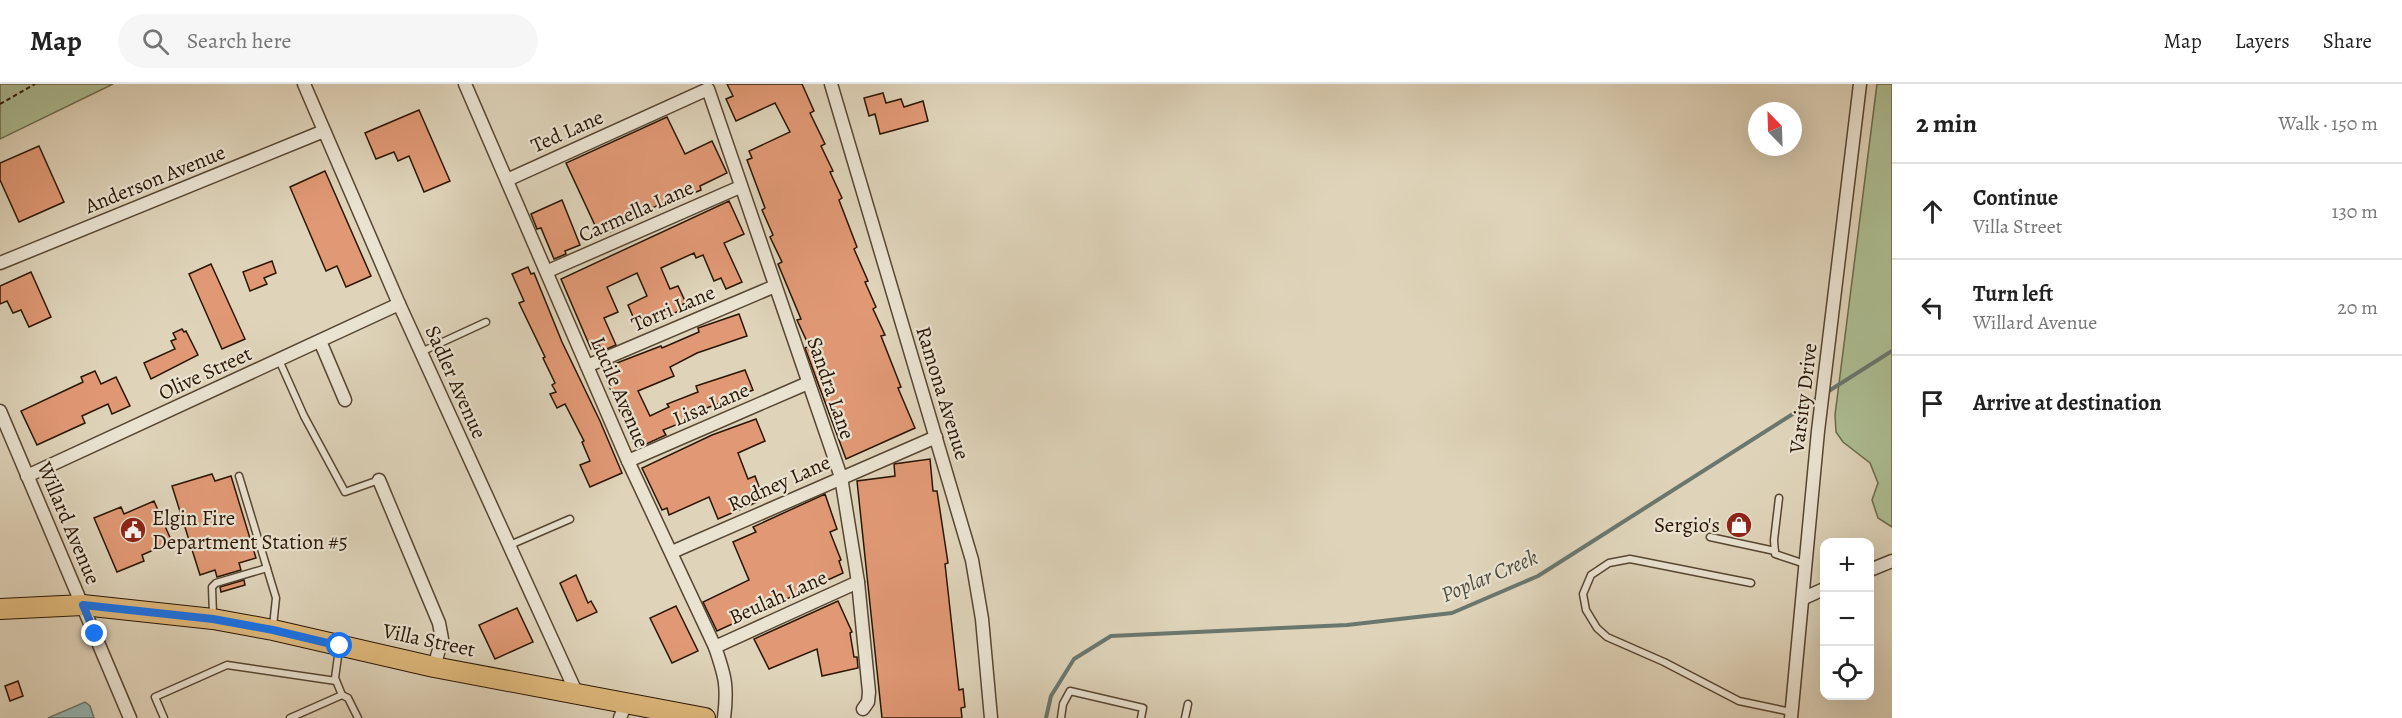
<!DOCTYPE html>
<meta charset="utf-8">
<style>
body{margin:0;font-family:Alegreya,serif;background:#f6f6f6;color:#222}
.controls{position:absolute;right:18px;bottom:18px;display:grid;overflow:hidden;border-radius:12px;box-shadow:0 6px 24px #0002}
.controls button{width:54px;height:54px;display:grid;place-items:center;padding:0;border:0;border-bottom:2px solid #e0e0e0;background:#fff;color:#222;font:30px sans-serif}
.compass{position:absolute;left:1748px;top:18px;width:54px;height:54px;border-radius:50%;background:#fff;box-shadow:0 6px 24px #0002;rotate:337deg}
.stop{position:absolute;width:18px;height:18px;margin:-14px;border:4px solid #1a73e8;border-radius:50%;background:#fff}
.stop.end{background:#1a73e8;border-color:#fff;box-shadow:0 2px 6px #0008}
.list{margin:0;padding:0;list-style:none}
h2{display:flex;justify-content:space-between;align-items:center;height:78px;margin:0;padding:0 24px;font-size:26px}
h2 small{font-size:20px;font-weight:400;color:#767676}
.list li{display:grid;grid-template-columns:39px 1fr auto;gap:18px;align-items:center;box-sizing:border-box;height:96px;padding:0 24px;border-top:2px solid #e0e0e0}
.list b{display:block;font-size:22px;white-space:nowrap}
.list p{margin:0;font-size:20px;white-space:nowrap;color:#767676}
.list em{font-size:20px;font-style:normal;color:#767676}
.icon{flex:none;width:33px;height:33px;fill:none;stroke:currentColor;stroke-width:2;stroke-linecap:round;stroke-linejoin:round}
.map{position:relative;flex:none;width:1892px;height:634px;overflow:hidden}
header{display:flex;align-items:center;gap:36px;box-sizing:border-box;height:84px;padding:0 30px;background:#fff;border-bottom:2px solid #e0e0e0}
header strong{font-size:28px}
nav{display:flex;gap:33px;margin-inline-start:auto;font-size:21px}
.search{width:420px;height:54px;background:#f6f6f6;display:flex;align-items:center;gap:15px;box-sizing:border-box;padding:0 21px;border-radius:33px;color:#767676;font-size:22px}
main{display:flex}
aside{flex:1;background:#fff}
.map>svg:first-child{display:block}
.green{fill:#adbe94;stroke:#6c6a4c;stroke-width:1.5}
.water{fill:#94b7b5;stroke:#6a776e;stroke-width:1.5}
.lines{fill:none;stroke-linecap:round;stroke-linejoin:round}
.stream{stroke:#6a776e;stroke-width:4}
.building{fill:#e19975;stroke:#2a1603;stroke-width:1.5}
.service-casing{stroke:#574631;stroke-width:9}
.minor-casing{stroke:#574631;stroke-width:15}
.primary-casing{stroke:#2a1603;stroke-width:22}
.path{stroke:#2a1603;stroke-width:2;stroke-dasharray:4.5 3;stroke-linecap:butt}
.service{stroke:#eae3d2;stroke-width:6}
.minor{stroke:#eae3d2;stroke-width:12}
.primary{stroke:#e0ba7d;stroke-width:20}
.route{stroke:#1a73e8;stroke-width:8}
.labels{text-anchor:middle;stroke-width:4.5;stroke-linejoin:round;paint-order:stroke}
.street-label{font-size:21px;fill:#2a1603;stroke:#eae3d2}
.poi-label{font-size:21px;fill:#2a1603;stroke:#eae3d2;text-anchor:start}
.water-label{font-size:22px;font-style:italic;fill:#4f4e41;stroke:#eae3d2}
</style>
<header>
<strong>Map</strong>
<div class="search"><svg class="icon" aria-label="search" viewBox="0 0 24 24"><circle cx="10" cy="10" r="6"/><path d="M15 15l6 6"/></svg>Search here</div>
<nav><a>Map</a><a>Layers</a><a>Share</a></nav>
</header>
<main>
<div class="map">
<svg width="1892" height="634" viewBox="0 0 1892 634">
<rect width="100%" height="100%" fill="#dfd4ba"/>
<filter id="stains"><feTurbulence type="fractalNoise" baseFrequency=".00333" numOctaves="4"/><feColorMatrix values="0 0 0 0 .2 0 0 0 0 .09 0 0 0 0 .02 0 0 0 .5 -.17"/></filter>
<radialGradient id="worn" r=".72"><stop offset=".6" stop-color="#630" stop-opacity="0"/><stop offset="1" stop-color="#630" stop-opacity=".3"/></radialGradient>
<g class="green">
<path d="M0 0H113L0 55Z"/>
<path d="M1877 0H1892V443L1878 434 1872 416 1878 399 1870 379 1843 358 1836 348 1835 331Z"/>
</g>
<path class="water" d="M85 618 90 622 94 634H48Z"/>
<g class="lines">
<g class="stream">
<path d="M1824 310 1892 267"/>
<path d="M1046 634 1051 612 1074 575 1111 552 1347 541 1452 529 1538 492 1818 314"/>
</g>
</g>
<g class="building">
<path d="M727 0H802L814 27 810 29 825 60 821 62 833 87 830 88 842 114 839 116 857 163 854 165 868 197 865 198 876 223 873 225 885 251 881 252 901 303 898 304 915 344 846 375 805 264 809 262 797 236 801 235 778 180 782 178 770 153 773 151 762 126 765 124 747 76 752 74 749 67 790 48 775 19 736 37 726 15 733 12Z"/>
<path d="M883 9 886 19 901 15 904 23 923 17 928 37 880 50 875 30 869 32 864 14Z"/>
<path d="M419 26 450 97 424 108 409 72 398 77 394 68 376 75 365 49Z"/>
<path d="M667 33 685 70 712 57 727 89 700 102 701 106 684 113 683 110 612 142 614 146 600 152 566 79Z"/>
<path d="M39 62 64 118 19 138 0 96V79Z"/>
<path d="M325 87 371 192 346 203 337 182 326 187 290 103Z"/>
<path d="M562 116 580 161 565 167 566 170 554 175 541 144 537 145 531 130Z"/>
<path d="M729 117 744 150 724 159 742 198 726 205 721 194 714 197 703 171 696 174 694 169 661 184 670 205 678 202 686 219 679 222 681 226 664 234 662 231 637 242 628 221 647 212 637 189 607 203 618 228 604 234 616 261 602 267 599 261 591 265 561 195Z"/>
<path d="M272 177 276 189 264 194 267 200 250 207 243 188Z"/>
<path d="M211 180 245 255 222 265 189 190Z"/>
<path d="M528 183 531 190 534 189 562 258 600 337 622 389 590 403 580 381 590 377 582 358 584 357 565 320 557 324 550 310 556 308 552 301 555 299 543 274 545 273 519 219 524 217 512 190Z"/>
<path d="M31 188 51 233 29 243 21 226 13 229 7 217 0 220V202Z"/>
<path d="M739 230 747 252 697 269 670 283 674 292 638 307 650 332 669 323 667 320 698 308 696 302 745 286 753 306 699 327 692 331 693 334 663 346 666 351 644 361 641 354 633 358 603 288 610 285 609 282 661 262 662 264 699 248 698 244Z"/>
<path d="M182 245 184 248 186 247 198 271 151 295 144 279 175 265 171 257 176 255 173 249Z"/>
<path d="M95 287 101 300 116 293 130 322 112 330 108 320 82 332 85 339 37 361 21 327 83 298 81 293Z"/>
<path d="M756 335 765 357 738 369 748 395 755 392 761 408 755 410 757 418 718 435 709 413 669 431 667 424 662 426 642 384 712 351Z"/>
<path d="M930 375 933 407H937L948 479 945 480 959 606 963 605 965 623 961 624 962 634H882L857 397 895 392 894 380Z"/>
<path d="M212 390 215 397 231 392 256 474 239 479 241 486 217 493 215 486 200 491 172 402Z"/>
<path d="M825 410 837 445 830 448 841 476 839 477 843 489 717 547 703 518 749 496 733 458 756 448 753 443Z"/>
<path d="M154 417 172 458 142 471 144 477 117 488 94 434 121 423 124 430Z"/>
<path d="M576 491 588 519 591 517 597 528 577 537 560 499Z"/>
<path d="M244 496 245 501 221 508 220 503Z"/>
<path d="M838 517 852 548 850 549 854 573H857L858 584 822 592 817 565 769 585 754 555Z"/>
<path d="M676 522 698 567 672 579 650 534Z"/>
<path d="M517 524 533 558 495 575 479 541Z"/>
<path d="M18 597 23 612 10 617 5 602Z"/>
</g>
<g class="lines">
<g class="service-casing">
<g id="service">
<path d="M421 268 486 238"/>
<path d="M279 276 304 332 345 408 379 396"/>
<path d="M239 392 276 514 273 542"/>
<path d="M1779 414 1774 456 1775 470 1805 480"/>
<path d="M1710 453 1775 467"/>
<path d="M510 461 570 435"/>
<path d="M1751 499 1630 475 1609 479 1591 491 1583 510 1586 526 1597 544 1607 553 1664 578 1739 617 1791 628"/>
<path d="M213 531 212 503 216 499 267 484"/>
<path d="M342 611 348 614 358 634"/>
<path d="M164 634 155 613 227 581 336 597"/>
<path d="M290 634 342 611 335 594 339 565"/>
<path d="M1061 634 1063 620 1070 607 1143 624 1141 634"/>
<path d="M1185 634 1188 620"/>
</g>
</g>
<g class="minor-casing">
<g id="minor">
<path d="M304 0 399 220 577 610"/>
<path d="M465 0 628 377 715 563C725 592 728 602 724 634"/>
<path d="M831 0 972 476 982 535 991 634"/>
<path d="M507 96 708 5 841 393 858 498 869 608 868 618 863 625"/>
<path d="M0 179 324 47"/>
<path d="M548 187 740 103"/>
<path d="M320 257 345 316"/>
<path d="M587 282 775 202"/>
<path d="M0 327 130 634"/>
<path d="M628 377 808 299"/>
<path d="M27 392 399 220"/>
<path d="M379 396 439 539 442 555 434 583"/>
<path d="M672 468 936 353"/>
<path d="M1870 486 1892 477"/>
<path d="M1804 514 1824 505"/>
<path d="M715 563 858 498"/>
<path d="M620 634 626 619"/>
<path d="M1791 634 1818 347 1860 0"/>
</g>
</g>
<g class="primary-casing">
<path id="primary" d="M0 525 83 521 213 535 273 546 434 583 705 634"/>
</g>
<path class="path" d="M0 20 35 0"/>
<use href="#service" class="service"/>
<use href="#minor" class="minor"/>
<use href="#primary" class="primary"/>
</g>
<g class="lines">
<path class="route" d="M95 550 83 521 213 535 273 546 340 562"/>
</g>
<defs>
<g id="shop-disc" transform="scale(1.35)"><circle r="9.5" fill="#8f2418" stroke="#eae3d2"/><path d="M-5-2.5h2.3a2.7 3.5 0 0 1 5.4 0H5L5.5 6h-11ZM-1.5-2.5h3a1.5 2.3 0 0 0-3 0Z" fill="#fff"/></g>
<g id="civic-disc" transform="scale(1.35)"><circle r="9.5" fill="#8f2418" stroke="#eae3d2"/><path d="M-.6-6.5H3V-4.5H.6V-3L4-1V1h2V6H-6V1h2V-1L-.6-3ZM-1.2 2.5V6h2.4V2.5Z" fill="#fff"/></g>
</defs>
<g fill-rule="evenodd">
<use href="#shop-disc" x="1739" y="441"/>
<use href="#civic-disc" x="133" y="446"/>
</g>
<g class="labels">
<g class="street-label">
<text transform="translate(567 47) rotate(-24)" y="7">Ted Lane</text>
<text transform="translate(155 95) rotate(-22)" y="7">Anderson Avenue</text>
<text transform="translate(636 127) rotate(-24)" y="7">Carmella Lane</text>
<text transform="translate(673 224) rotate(-23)" y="7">Torri Lane</text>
<text transform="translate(205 289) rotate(-25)" y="7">Olive Street</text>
<text transform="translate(456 298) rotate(66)" y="7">Sadler Avenue</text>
<text transform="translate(831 304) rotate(71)" y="7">Sandra Lane</text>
<text transform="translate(620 308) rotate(67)" y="7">Lucile Avenue</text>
<text transform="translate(943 309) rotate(73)" y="7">Ramona Avenue</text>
<text transform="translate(1803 314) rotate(-83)" y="7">Varsity Drive</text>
<text transform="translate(711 320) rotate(-23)" y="7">Lisa Lane</text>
<text transform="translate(779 399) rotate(-24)" y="7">Rodney Lane</text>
<text transform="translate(69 439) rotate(67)" y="7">Willard Avenue</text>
<text transform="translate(778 513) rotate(-24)" y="7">Beulah Lane</text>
<text transform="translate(429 556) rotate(12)" y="7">Villa Street</text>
</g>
<g class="poi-label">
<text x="152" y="441">Elgin Fire<tspan x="152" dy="24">Department Station #5</tspan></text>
<text x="1720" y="448" text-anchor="end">Sergio's</text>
</g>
<g class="water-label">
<text transform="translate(1489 491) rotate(-23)" y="8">Poplar Creek</text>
</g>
</g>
<rect width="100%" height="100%" filter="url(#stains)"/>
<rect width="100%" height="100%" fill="url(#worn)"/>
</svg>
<div class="controls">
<button>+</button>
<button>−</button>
<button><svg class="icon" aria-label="locate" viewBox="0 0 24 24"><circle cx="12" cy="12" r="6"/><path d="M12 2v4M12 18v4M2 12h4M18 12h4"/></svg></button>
</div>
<svg class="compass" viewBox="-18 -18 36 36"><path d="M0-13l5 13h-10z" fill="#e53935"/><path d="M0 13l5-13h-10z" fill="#767676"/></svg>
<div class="stop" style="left:340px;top:562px"></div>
<div class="stop end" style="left:95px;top:550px"></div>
</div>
<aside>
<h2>2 min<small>Walk · 150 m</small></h2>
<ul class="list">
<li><svg class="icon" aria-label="ahead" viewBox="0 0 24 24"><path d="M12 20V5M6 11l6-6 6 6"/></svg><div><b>Continue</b><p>Villa Street</p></div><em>130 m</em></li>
<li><svg class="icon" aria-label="left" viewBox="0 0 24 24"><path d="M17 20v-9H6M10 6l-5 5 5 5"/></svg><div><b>Turn left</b><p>Willard Avenue</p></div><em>20 m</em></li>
<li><svg class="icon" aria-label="arrive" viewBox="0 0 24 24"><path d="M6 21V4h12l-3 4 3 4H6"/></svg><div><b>Arrive at destination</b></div></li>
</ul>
</aside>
</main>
